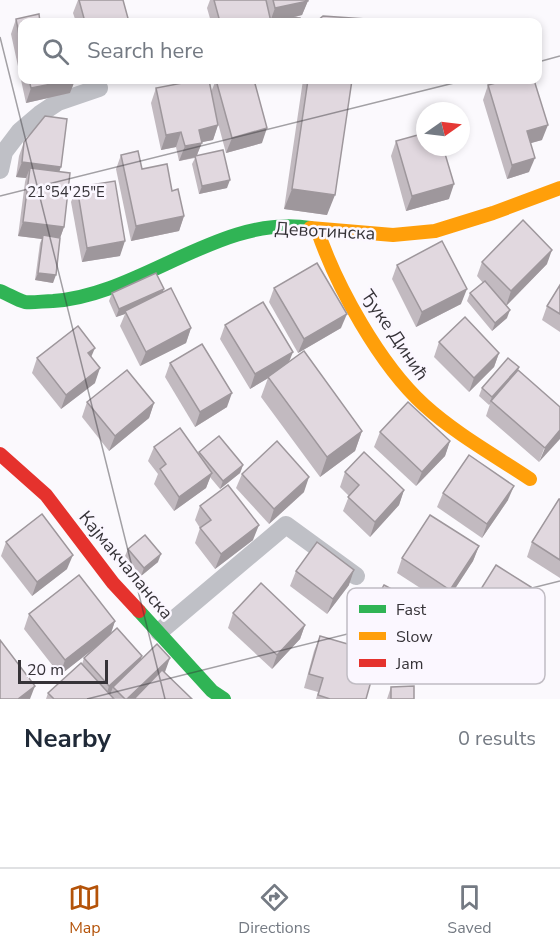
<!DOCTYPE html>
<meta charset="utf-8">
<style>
body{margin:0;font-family:"Nunito Sans",sans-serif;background:#f6f6f7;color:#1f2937}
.compass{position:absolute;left:416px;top:102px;width:54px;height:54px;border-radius:50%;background:#fff;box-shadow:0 3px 9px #0003;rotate:76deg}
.scale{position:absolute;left:18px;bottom:15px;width:90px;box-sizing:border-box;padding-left:6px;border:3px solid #363338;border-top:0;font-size:16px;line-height:21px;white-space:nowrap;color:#363338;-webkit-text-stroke:4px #fbf7ff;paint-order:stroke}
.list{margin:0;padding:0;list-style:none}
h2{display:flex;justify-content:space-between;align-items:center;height:78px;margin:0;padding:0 24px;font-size:26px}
h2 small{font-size:20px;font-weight:400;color:#747a83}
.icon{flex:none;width:33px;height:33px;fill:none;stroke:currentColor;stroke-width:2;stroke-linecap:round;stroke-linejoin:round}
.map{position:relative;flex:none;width:560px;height:699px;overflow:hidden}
.search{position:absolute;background:#fff;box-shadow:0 3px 9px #0003;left:18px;right:18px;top:18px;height:66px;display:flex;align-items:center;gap:15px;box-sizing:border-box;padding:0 21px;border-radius:12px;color:#747a83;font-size:22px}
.sheet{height:168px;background:#fff}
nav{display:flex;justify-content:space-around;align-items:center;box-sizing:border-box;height:84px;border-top:2px solid #e0e1e3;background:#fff;font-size:16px;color:#747a83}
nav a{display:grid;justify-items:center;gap:3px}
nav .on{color:#b45309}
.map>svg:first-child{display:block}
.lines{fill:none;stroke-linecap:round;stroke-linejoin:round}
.lane{stroke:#bfc0c6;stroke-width:18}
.fast{stroke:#30b455;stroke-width:14}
.slow{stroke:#ff9f0a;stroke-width:14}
.jam{stroke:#e5322d;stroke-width:14}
.wall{fill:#c2bac0}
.shaded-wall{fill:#9e979c}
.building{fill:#e1d8df;stroke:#9e979c;stroke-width:1.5}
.ticks{fill:none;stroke:#363338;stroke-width:1.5;stroke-opacity:0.45}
.labels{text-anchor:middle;stroke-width:5;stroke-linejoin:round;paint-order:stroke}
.street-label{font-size:18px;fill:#363338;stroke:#fbf7ff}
.key{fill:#fbf7ff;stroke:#c0bcc3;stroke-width:1.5}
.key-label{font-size:16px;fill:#363338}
.ticks-label{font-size:15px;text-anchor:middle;fill:#363338;stroke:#fbf7ff;stroke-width:5;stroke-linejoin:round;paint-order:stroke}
</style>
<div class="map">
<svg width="560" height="699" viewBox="0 0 560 699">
<rect width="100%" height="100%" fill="#fbf9fd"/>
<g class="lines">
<g class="lane">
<path d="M0 170 4 152 20 131 40 114 58 102 99 88"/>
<path d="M159 632 286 525 356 576"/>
</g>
<g class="fast">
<path d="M0 291C8 294 17 300 25 302 33 303 44 301 53 301 139 296 222 213 310 228"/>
<path d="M139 611 212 691 224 699"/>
</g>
<g class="slow">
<path d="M310 228 393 235 435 231 493 213 560 188"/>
<path d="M317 229C336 286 380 365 424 405 456 434 494 455 530 479"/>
</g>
<path class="jam" d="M0 454 46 495 113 583 139 611"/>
</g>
<g class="wall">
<path d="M78 0H123L129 22H76L73 13Z"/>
<path d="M210 0H308L302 15 292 18 300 22H279L280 20 271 22H211L207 8Z"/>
<path d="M16 19 22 22V80H75L70 93 26 103 11 34Z"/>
<path d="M216 80 262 143 226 153 215 112 218 125 213 140 201 142 197 156 227 188 199 194 192 164 195 158 179 161 176 147 161 150 151 103 156 88 211 92Z"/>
<path d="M303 80H359L358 82H351L327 215 284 209Z"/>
<path d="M488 85 542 140 530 143 529 172 507 179 483 100Z"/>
<path d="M396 141 449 199 406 211 391 156Z"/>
<path d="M24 142 59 172 64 227 60 238 53 283 35 280 40 243 42 239 18 236 25 182 26 178 16 177 19 156Z"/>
<path d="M121 155 172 191 184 216 179 231 131 241 116 169Z"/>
<path d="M77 187 120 256 82 262 71 202Z"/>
<path d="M482 262 547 264 506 306 507 318 492 331 467 301 470 293 483 283 477 276Z"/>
<path d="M397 265 461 304 416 327 392 279Z"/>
<path d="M560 285V332L542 320 547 306Z"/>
<path d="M274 288 341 328 298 353 269 302Z"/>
<path d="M163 292 191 328 186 343 140 366 120 326 125 314 116 317 109 301 112 293Z"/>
<path d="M225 325 289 362 362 431 355 451 320 477 261 397 268 378 250 389 220 339Z"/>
<path d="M439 342 499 353 494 367 469 392 434 357Z"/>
<path d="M91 357 95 383 61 409 32 373 37 358Z"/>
<path d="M170 363 227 407 195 427 165 377Z"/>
<path d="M519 367 517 371 560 407 539 462 486 416 490 404 489 405 479 396 482 388Z"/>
<path d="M87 402 154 403 149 418 109 451 82 417Z"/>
<path d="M380 432 450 441 445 456 416 486 374 447Z"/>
<path d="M154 447 198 454 199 452 243 465 240 473 220 489 210 477 206 488 174 511 154 484 158 474 148 461Z"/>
<path d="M345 472 404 490 399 505 370 537 343 511 349 496 340 487Z"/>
<path d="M242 474 304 492 269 524 236 488Z"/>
<path d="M443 493 508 500 482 538 437 507Z"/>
<path d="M560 499V578L527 557 532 542Z"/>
<path d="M200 506 253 540 215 569 195 543 200 528 195 520Z"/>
<path d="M6 542 67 569 32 596 1 556Z"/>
<path d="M479 546 473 561 445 604 397 573 402 558Z"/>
<path d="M128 549 158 562 141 576 125 556Z"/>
<path d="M296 571 349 585 327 614 290 586Z"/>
<path d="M526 601 497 649 461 627 466 613Z"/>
<path d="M233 613 305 625 300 639 272 669 228 628Z"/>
<path d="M29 614 115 621 111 633 141 660 164 672 192 699H46L48 693 82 664 84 658 97 646 60 675 24 629Z"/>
<path d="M423 623 400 666 376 662 366 699H316L318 692 304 688 314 651 320 636 364 649V646L354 645 359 630Z"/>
<path d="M391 687 414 699H387Z"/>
</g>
<g class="shaded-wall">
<path d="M308 1 302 15 281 20V17L280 20 270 22 275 8Z"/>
<path d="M72 80H75L70 93 26 103 31 88Z"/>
<path d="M312 80H359L358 82Z"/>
<path d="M218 125 213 140 193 144 199 130Z"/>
<path d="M548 125 542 140 521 146 527 131Z"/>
<path d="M267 128 262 143 226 153 232 138Z"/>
<path d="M181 132 176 147 161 150 166 135Z"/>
<path d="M202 143 196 157 179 161 185 146Z"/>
<path d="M535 158 529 172 507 179 512 165Z"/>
<path d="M22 162 61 167 56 181 30 168 26 178 16 177Z"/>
<path d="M230 180 227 188 199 194 202 186Z"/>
<path d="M454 184 449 199 406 211 412 196Z"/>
<path d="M292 189 335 195 327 215 284 209Z"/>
<path d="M184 216 179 231 131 241 136 226Z"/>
<path d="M23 222 64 227 59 241 43 235 42 239 18 236Z"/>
<path d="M125 241 120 256 82 262 87 248Z"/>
<path d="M552 250 547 264 506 306 511 291Z"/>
<path d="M38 273 56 275 53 283 35 280Z"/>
<path d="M164 289 161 297 125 311V314L116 317 119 309Z"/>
<path d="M467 289 461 304 416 327 422 312Z"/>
<path d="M510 310 507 318 492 331 495 323Z"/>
<path d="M347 314 341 328 298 353 304 339Z"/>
<path d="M191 328 186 343 140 366 146 352Z"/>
<path d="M95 348 89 362 88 353Z"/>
<path d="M293 352 287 367 250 389 255 374Z"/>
<path d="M499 353 494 367 469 392 474 378Z"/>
<path d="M519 367 516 375 491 401 489 405 492 397Z"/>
<path d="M100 368 95 383 61 409 66 395Z"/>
<path d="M232 393 227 407 195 427 200 412Z"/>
<path d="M154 403 149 418 109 451 115 436Z"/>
<path d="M560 430V439L539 462 545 448Z"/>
<path d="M362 431 355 451 320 477 327 457Z"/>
<path d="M450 441 445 456 416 486 422 472Z"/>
<path d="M243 465 240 473 220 489 223 481Z"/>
<path d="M212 473 206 488 174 511 179 497Z"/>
<path d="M309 477 304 492 269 524 274 509Z"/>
<path d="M514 486 508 500 482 538 487 524Z"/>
<path d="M404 490 399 505 370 537 375 522Z"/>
<path d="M259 525 253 540 215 569 221 554Z"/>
<path d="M479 546 473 561 445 604 450 590Z"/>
<path d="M161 554 158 562 141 576 144 568Z"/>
<path d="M73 555 67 569 32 596 37 582Z"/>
<path d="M354 570 349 585 327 614 333 599Z"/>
<path d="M531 587 526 601 497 649 502 635Z"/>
<path d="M429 609 423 623 400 666 406 652Z"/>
<path d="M115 621 110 636 60 675 65 660Z"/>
<path d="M305 625 300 639 272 669 277 655Z"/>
<path d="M142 656 137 671 113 687 110 695 105 699 109 686Z"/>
<path d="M170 658 165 672 137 699H127Z"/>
<path d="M35 686 30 699H18Z"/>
</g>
<g class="building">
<path d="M79 0H123L129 22H85Z"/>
<path d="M214 0H266L271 22H220Z"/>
<path d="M273 0H308V1L275 8Z"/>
<path d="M39 14 40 22H22V50L16 19Z"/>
<path d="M323 16 366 19V22H316Z"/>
<path d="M281 17 300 18V22H281Z"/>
<path d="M29 80H72L31 88Z"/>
<path d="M198 80H209L218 125 199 130 202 143 185 146 181 132 166 135 156 88Z"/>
<path d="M216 80H254L267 128 232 138Z"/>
<path d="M308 80H352L335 195 292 189Z"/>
<path d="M507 80H534L548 125 527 131 535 158 512 165 488 85Z"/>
<path d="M45 116 67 119 61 167 22 162 24 142Z"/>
<path d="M425 133V147H443L454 184 412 196 396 141Z"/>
<path d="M223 150 230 180 202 186 195 156Z"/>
<path d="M138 151 142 169 167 164 172 191 178 189 184 216 136 226 121 155Z"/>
<path d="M30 168 70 173 64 227 23 222Z"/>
<path d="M115 181 125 241 87 248 77 187Z"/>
<path d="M523 220 552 250 511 291 482 262Z"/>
<path d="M43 235 60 238 56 275 38 273Z"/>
<path d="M442 241 467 289 422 312 397 265Z"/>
<path d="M317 263 347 314 304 339 274 288Z"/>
<path d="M156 273 164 289 119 309 112 293Z"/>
<path d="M485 281 510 310 495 323 470 293Z"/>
<path d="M560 285V314L547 306Z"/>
<path d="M171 288 191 328 146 352 125 311Z"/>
<path d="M263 302 293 352 255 374 225 325Z"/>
<path d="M465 317 499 353 474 378 439 342Z"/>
<path d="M78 326 95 348 88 353 100 368 66 395 37 358Z"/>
<path d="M202 344 232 393 200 412 170 363Z"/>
<path d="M304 351 362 431 327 457 268 377Z"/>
<path d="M508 358 519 367 492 397 482 388Z"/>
<path d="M127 370 154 403 115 436 87 402Z"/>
<path d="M518 370 560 407V430L545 448 491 401Z"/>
<path d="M408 402 450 441 422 472 380 432Z"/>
<path d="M180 428 212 473 179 497 160 469 166 464 154 447Z"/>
<path d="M219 436 243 465 223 481 199 452Z"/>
<path d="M277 441 309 477 274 509 242 474Z"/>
<path d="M364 452 404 490 375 522 348 497 359 485 345 472Z"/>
<path d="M469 455 514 486 487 524 443 493Z"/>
<path d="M228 485 259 525 221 554 200 528 211 520 200 506Z"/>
<path d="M559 499H560V560L532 542Z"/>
<path d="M42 514 73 555 37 582 6 542Z"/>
<path d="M430 515 479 546 450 590 402 558Z"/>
<path d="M145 535 161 554 144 568 128 549Z"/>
<path d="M317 542 354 570 333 599 296 571Z"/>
<path d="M496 565 531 587 502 635 466 613Z"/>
<path d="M79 575 115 621 65 660 29 614Z"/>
<path d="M261 583 305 625 277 655 233 613Z"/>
<path d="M384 585 429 609 406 652 367 646 370 632 359 630Z"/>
<path d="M117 628 142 656 109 686 84 658Z"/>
<path d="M320 636 379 653 366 699H330L318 695 323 678 309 674Z"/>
<path d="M0 640 35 686 18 699H0Z"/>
<path d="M157 644 170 658 127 699H125L113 687Z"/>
<path d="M81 663 114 699H54L48 693Z"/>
<path d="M162 670 192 699H134Z"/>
<path d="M414 686V699H391V687Z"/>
</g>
<path class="ticks" d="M0 37 165 699M538 62 560 56M0 196 466 80M87 699 560 581"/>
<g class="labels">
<g class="street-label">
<text transform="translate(325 231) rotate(3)" y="6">Девотинска</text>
<text transform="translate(395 335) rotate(56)" y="6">Ђуке Динић</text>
<text transform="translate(126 565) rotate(50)" y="6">Кајмакчаланска</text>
</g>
</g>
<rect x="347" y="588" width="198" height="96" rx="9" class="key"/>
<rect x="359" y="605" width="27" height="8" fill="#30b455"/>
<rect x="359" y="632" width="27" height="8" fill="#ff9f0a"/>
<rect x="359" y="659" width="27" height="8" fill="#e5322d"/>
<g class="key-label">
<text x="396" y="615">Fast</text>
<text x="396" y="642">Slow</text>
<text x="396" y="669">Jam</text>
</g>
<g class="ticks-label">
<text x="66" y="197">21°54'25"E</text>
</g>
</svg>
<svg class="compass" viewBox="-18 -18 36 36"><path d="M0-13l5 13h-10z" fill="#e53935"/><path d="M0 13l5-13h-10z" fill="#747a83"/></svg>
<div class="scale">20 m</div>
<div class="search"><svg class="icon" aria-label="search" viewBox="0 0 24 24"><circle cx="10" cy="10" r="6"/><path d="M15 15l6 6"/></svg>Search here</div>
</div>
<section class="sheet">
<h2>Nearby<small>0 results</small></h2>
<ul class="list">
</ul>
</section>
<nav>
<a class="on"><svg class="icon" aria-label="map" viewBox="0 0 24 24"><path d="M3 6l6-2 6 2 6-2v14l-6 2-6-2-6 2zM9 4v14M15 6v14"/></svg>Map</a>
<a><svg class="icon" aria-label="directions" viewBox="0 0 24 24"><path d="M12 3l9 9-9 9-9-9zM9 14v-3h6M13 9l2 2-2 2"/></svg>Directions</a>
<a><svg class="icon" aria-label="saved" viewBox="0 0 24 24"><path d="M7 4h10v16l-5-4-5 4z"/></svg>Saved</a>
</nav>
